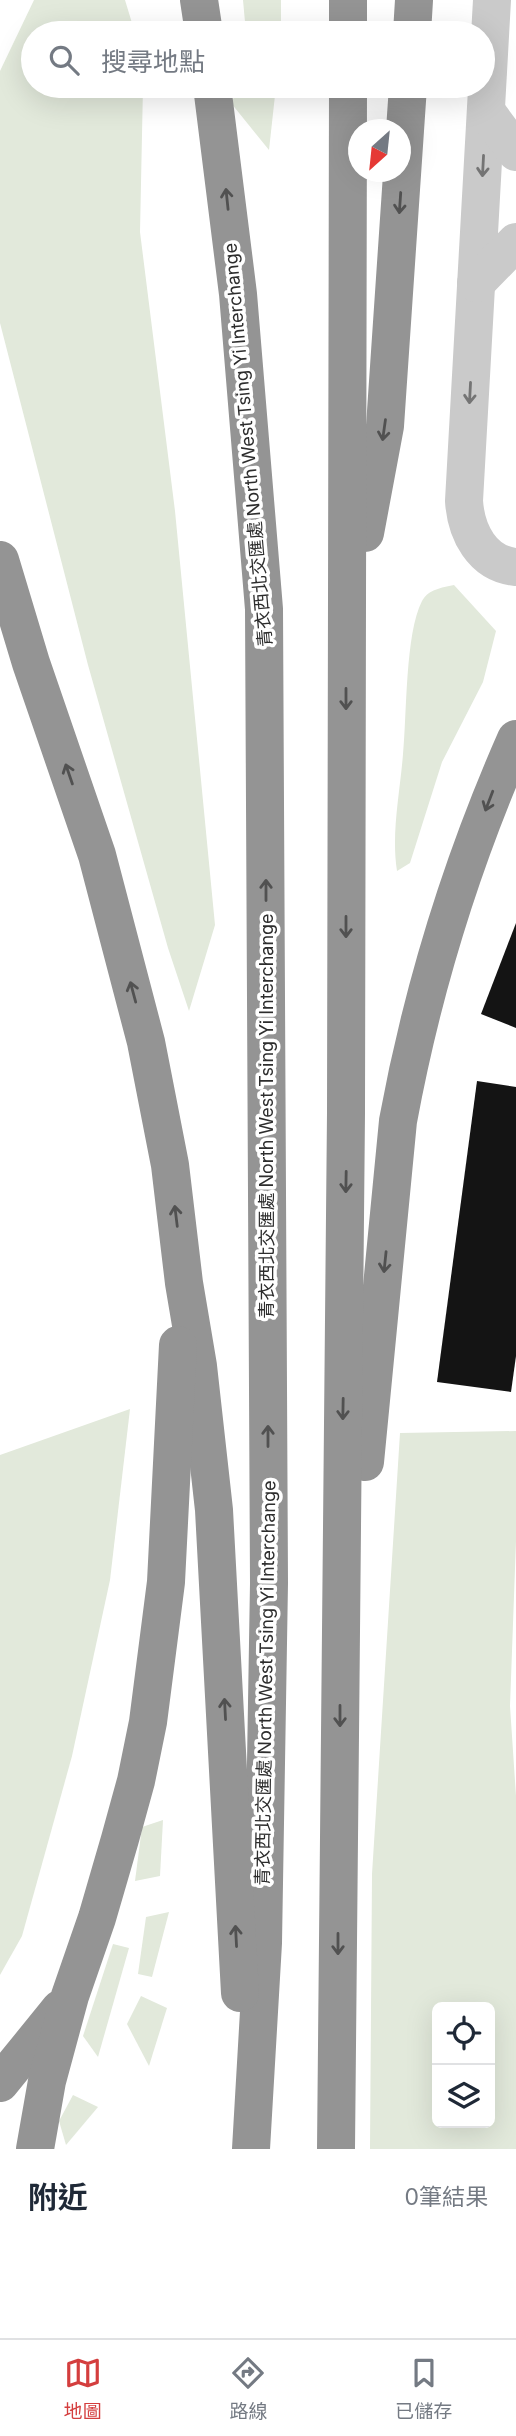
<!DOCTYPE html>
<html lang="zh-TW">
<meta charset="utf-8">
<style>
body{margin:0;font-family:Inter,"Noto Sans TC",sans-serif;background:#f2f2f3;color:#1f2937}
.controls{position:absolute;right:21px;bottom:21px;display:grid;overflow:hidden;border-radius:10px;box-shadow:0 7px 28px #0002}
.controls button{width:63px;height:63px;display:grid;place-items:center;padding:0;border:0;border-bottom:2px solid #e0e1e3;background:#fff;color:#1f2937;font:35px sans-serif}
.compass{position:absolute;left:348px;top:119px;width:63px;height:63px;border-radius:50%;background:#fff;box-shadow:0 7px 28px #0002;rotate:207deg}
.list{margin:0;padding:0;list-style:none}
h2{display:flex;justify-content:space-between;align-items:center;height:91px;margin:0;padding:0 28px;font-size:30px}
h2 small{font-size:23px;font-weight:400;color:#747a83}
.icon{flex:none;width:38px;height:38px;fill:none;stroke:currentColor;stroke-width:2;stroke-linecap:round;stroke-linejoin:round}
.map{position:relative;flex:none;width:516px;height:2149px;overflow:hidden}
.search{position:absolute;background:#fff;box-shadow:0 7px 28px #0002;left:21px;right:21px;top:21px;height:77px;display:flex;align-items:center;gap:18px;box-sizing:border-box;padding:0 24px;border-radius:38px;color:#747a83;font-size:26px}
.sheet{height:189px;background:#fff}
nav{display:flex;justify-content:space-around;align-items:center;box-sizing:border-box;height:98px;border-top:2px solid #e0e1e3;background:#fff;font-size:19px;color:#747a83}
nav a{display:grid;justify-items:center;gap:4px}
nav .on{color:#d43e3e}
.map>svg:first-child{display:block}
.green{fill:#e2e9db;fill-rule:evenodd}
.building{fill:#141414}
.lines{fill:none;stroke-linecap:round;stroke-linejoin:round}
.minor{stroke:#cacaca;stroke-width:38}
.highway{stroke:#949494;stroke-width:38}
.oneway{stroke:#747474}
.oneway2{stroke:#515151}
.labels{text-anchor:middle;stroke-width:7;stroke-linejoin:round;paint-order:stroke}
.street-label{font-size:18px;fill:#2d2d2d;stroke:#fff}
</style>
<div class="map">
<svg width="516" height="2149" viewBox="0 0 516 2149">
<rect width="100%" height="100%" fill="#fff"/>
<g class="green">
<path d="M34 0H125L135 33H33V86H143L140 232 175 511 215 925 189 1011 168 948 88 665 0 323V71Z"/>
<path d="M243 0H281V33H246Z"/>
<path d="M240 86H276L269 150 231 103Z"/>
<path d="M454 585 496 631 483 682 442 762 410 863 397 871C391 833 400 793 403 754 407 715 405 634 422 601 429 589 441 588 454 585Z"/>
<path d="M130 1409 110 1580 72 1756 22 1936 0 1975V1455Z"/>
<path d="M516 1431V1541L510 1706 516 1796V2149H370L372 1874 400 1433ZM437 2007H490V2123H437Z"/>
<path d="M163 1820 160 1876 135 1881 142 1827Z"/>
<path d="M169 1912 152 1977 138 1974 146 1917Z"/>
<path d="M113 1944 129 1948 98 2057 83 2036Z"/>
<path d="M141 1996 167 2008 149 2066 127 2024Z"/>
<path d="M73 2095 98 2107 66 2145 59 2121Z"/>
</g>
<g class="building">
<path d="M516 923V1028L481 1014Z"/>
<path d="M477 1081 516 1087V1356L511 1392 437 1382Z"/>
</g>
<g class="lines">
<g class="minor">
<path d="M492 0 464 501C466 532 482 564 516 567"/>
<path d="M486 111 516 152"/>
<path d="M476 283 516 242"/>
</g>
<g class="highway">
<path d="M199 0 204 33"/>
<path d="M348 0V33"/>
<path d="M412 33 414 0"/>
<path d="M212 86 238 294 264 609 269 1583 263 1943 251 2149"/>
<path d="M365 533 385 426 408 86"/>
<path d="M0 560 31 663 97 855 146 1042 170 1165 184 1283 198 1366 214 1510 240 1993"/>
<path d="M365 1462 398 1121C422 991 463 859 516 739"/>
<path d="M0 2083 60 2009"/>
<path d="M35 2149 47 2081 70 1996 97 1918 120 1839 136 1781 148 1722 166 1582 178 1345"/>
<path d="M336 2149 346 1113 348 86"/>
</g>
</g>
<defs><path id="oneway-shaft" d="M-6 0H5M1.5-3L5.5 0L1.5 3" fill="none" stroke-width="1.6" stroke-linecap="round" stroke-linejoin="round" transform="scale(1.75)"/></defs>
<g class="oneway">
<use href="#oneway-shaft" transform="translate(483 166) rotate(93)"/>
<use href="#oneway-shaft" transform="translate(470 393) rotate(93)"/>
</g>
<g class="oneway2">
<use href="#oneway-shaft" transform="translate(227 199) rotate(-96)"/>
<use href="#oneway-shaft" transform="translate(400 203) rotate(94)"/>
<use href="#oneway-shaft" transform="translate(384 430) rotate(98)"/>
<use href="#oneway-shaft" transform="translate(346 699) rotate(90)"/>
<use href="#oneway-shaft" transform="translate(69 774) rotate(-109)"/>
<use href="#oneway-shaft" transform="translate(489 801) rotate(111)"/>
<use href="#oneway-shaft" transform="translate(266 890) rotate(-90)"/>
<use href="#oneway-shaft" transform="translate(346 927) rotate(90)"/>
<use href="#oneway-shaft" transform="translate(133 992) rotate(-105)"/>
<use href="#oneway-shaft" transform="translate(346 1182) rotate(91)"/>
<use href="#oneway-shaft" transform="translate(176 1216) rotate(-97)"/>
<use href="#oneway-shaft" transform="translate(385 1262) rotate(96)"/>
<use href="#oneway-shaft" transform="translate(343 1409) rotate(91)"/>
<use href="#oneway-shaft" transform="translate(268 1436) rotate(-90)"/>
<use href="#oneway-shaft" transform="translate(225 1709) rotate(-93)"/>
<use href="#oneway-shaft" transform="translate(340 1716) rotate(90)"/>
<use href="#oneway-shaft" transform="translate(236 1936) rotate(-93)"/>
<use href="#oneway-shaft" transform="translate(338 1944) rotate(90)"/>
</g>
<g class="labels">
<g class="street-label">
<text transform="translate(248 445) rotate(-95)" y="6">青衣西北交匯處 North West Tsing Yi Interchange</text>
<text transform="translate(267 1116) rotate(-90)" y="6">青衣西北交匯處 North West Tsing Yi Interchange</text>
<text transform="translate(266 1683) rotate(-89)" y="6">青衣西北交匯處 North West Tsing Yi Interchange</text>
</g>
</g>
</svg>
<div class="controls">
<button><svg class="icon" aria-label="locate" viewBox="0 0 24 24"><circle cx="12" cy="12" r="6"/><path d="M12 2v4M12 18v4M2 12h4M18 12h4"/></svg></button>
<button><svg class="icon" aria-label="layers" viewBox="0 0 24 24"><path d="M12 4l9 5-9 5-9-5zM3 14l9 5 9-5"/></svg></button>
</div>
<svg class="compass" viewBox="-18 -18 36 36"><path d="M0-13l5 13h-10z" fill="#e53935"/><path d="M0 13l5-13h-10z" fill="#747a83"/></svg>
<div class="search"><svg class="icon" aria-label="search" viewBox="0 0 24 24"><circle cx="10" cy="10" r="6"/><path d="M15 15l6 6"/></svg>搜尋地點</div>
</div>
<section class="sheet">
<h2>附近<small>0筆結果</small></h2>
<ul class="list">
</ul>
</section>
<nav>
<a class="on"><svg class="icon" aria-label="map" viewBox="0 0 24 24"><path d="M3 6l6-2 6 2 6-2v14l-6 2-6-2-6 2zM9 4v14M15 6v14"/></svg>地圖</a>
<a><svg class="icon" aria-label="directions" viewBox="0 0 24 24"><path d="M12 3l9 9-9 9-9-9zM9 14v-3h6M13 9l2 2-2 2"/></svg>路線</a>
<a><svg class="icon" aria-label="saved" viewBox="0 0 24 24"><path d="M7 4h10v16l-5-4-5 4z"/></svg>已儲存</a>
</nav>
